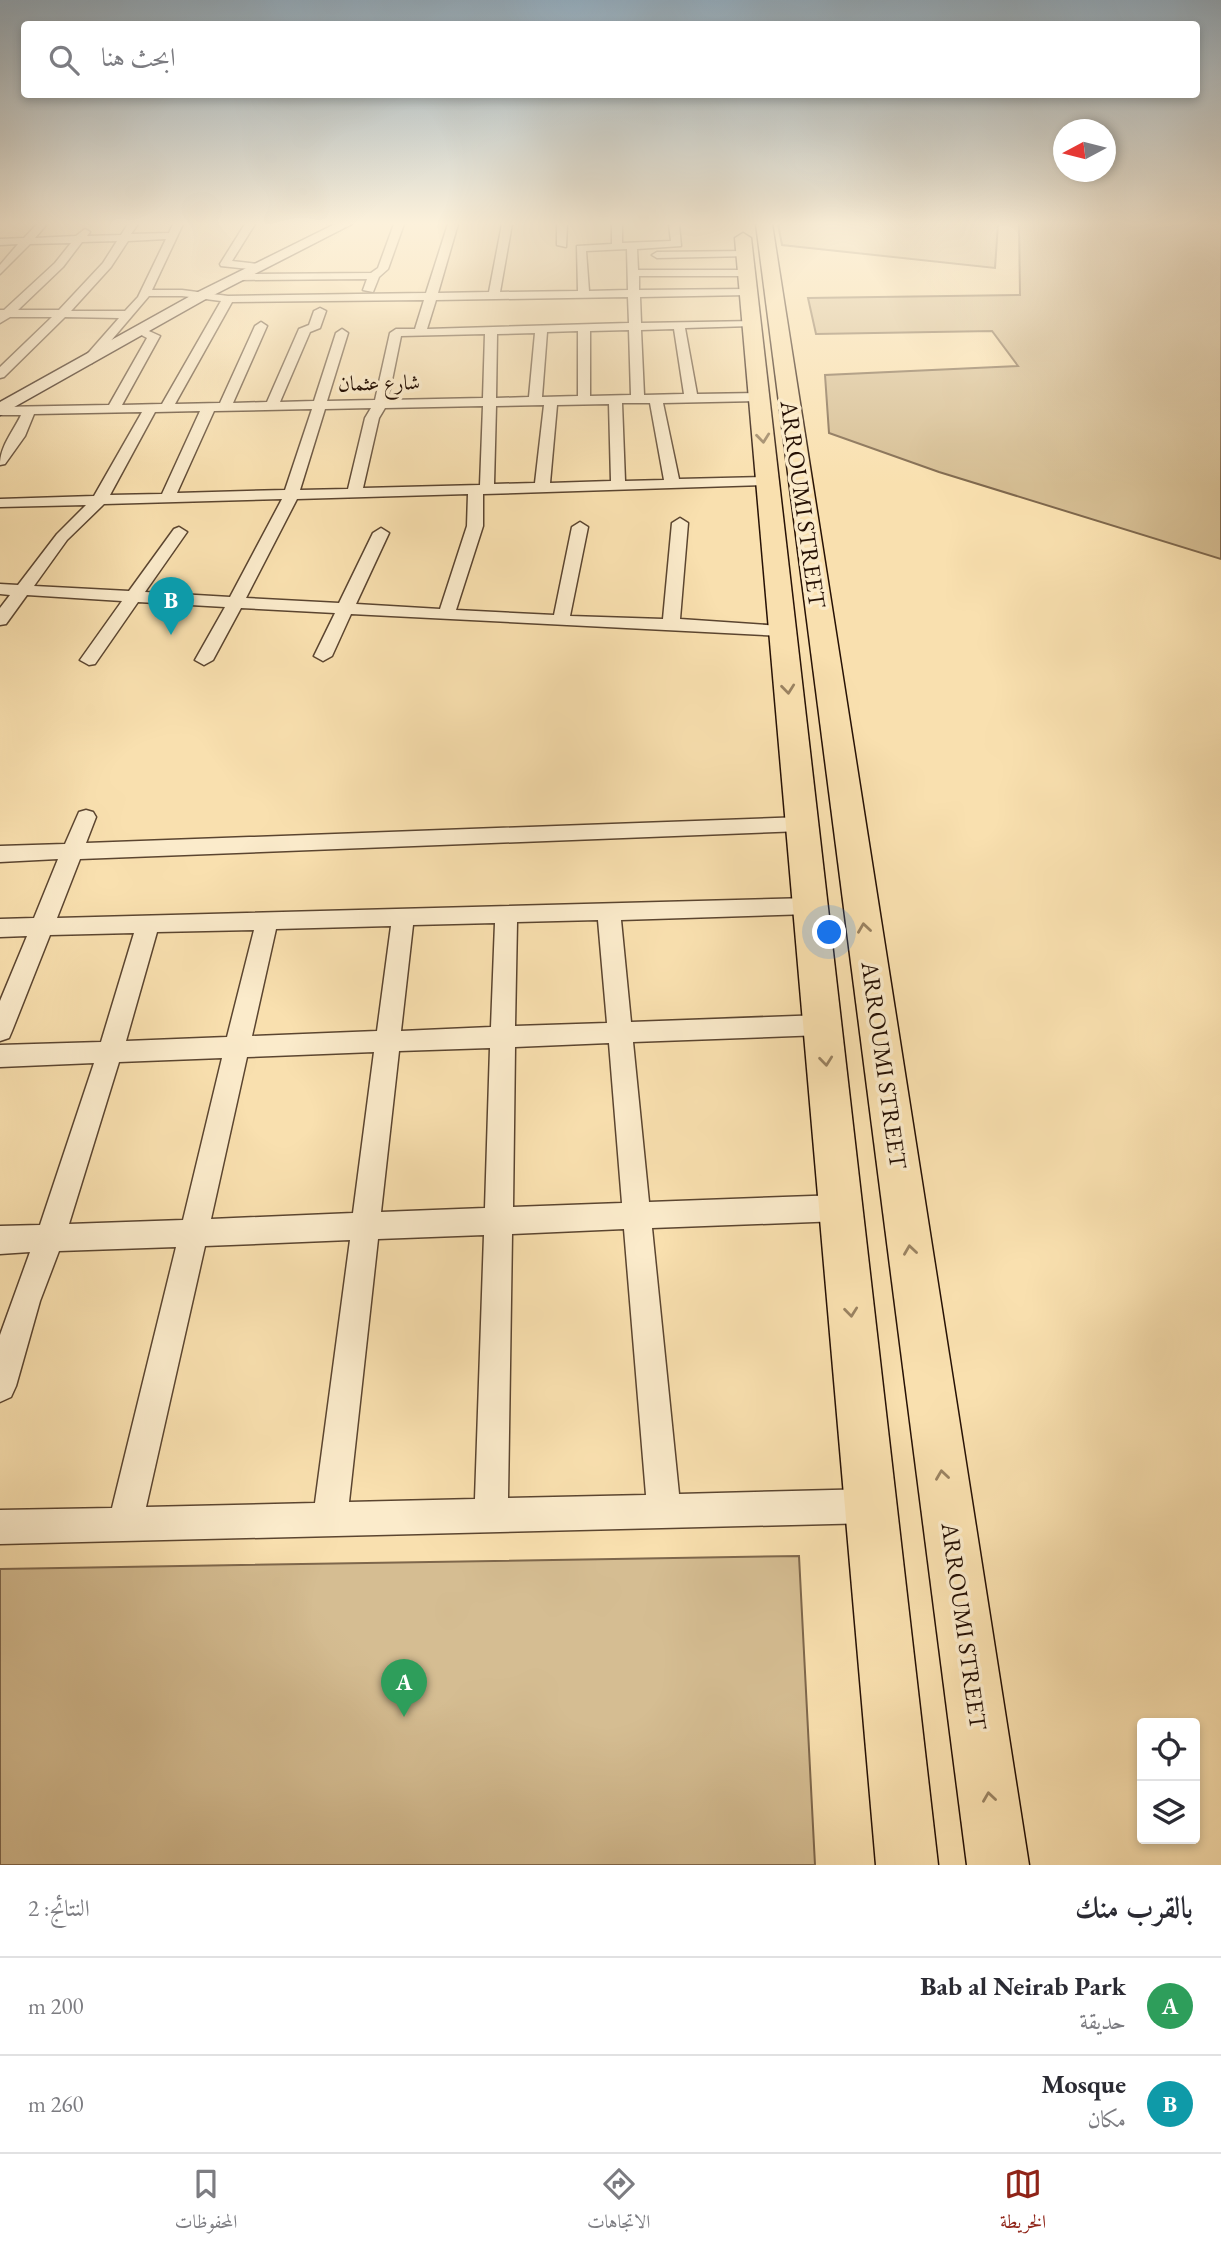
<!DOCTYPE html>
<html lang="ar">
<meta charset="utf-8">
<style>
body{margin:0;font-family:"EB Garamond",Amiri,serif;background:#f7f7f7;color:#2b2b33;direction:rtl}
.controls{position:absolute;right:21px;bottom:21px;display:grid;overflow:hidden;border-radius:7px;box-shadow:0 4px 10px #0003}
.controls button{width:63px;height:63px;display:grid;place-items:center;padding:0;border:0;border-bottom:2px solid #e1e1e2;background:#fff;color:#2b2b33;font:35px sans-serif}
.compass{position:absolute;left:1053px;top:119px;width:63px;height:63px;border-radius:50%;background:#fff;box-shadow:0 4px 10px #0003;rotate:263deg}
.you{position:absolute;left:830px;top:933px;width:24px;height:24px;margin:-18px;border:5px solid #fff;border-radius:50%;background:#1a73e8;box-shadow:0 0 0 10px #1a73e833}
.badge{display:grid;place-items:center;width:46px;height:46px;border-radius:50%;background:#8f2418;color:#fff;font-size:23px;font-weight:700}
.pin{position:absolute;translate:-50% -58px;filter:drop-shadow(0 2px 4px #0008)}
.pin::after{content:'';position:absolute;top:37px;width:24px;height:21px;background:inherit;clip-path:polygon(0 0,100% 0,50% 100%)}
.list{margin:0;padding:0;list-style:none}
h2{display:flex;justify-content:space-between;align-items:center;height:91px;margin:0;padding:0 28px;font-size:30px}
h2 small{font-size:23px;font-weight:400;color:#7c7c81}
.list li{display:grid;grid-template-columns:46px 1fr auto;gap:21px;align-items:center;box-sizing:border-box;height:98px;padding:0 28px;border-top:2px solid #e1e1e2}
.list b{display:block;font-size:26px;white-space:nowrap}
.list p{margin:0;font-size:23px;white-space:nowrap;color:#7c7c81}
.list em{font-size:23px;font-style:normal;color:#7c7c81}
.icon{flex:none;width:38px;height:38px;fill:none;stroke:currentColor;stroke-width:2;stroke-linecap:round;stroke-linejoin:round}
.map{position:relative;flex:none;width:1221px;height:1865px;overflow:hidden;direction:ltr}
.search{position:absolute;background:#fff;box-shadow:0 4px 10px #0003;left:21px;right:21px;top:21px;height:77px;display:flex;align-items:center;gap:18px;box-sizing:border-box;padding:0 24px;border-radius:7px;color:#7c7c81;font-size:26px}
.sheet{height:287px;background:#fff}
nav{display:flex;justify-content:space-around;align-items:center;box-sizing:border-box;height:98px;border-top:2px solid #e1e1e2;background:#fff;font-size:19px;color:#7c7c81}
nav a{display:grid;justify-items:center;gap:4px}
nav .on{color:#8f2418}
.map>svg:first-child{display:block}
.green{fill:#d5bd92;stroke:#7e674c;stroke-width:2}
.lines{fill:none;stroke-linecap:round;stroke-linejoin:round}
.minor-casing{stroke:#5b4530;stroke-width:3}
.secondary-casing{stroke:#261105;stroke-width:3}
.primary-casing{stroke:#261105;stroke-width:3}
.minor{fill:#fbebcb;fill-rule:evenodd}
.secondary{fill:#fbebcb;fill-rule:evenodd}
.primary{fill:#f9e0af;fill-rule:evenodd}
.oneway{stroke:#9a8362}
.labels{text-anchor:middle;stroke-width:7;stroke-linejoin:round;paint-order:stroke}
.far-street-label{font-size:21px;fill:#261105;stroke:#fbebcb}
.street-label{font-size:24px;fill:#261105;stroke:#fbebcb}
</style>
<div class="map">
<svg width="1221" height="1865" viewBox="0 0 1221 1865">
<rect width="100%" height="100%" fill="#f9e0af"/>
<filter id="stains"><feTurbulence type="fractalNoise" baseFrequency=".00286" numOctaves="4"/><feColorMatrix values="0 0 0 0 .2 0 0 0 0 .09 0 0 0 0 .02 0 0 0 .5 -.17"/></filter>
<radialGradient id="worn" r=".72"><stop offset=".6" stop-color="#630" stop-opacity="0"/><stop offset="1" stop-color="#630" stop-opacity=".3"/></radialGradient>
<g class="green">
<path d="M778 224H998L995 268 782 245Z"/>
<path d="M1019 224H1221V559L939 472 829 433 825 375 1018 366 992 331 816 334 808 298 1020 295Z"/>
<path d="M799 1556 815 1865H0V1569Z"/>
</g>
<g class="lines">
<g class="minor-casing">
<g id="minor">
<path d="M37 224H47L35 238 76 236 85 229 90 232 87 236 121 235 128 224H138L131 234 169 233 173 224H183L152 290H182L228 296 426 293 448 224H458L438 293 489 292 502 224H512L500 292 578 291 577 246 612 244V224H622V243L671 241 669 224H679L681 246 637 249 638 270H746L751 273 746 276H639V290L748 289 754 292 748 295 640 297 641 323 755 321V325L751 326 685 328 697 394 758 393 765 397 758 401 663 403 679 479 767 477 774 481 767 485 483 494V526L456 610 554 615 572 527 580 522 588 527 570 616 663 619 672 523 680 518 688 523 680 619 782 626 791 631 782 636 351 614 332 656 323 661 314 656 335 613 241 608 213 660 204 665 195 660 225 607 138 602 95 664 89 665 80 660 122 601 27 595 6 624 0 625V608L10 595 0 594V584L18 585 57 534 86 505 0 507V499L94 496 142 412 34 414 25 436 5 464 0 465C0 446 13 432 21 415H0V407L109 405 147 338 134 331 140 327 160 336 122 405 162 404 221 301 182 296H149L92 363 88 364 82 360 119 318 65 317 4 377 0 378V367L52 317H10L0 323V310H4L55 263 71 243 30 244 0 274V265L18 244 0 245V239L24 238ZM166 239 138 297 125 311H71L111 267 128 241ZM117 241 103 263 59 310H18L63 267 82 242ZM627 249 628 290 589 291 586 251ZM628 297 629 323 427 329 436 300ZM424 300 415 329H396L390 333 375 400 327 401 348 333 342 329 336 333 314 401 280 402 310 332 320 328 326 311 320 308 314 311 309 325 299 329 267 402 233 403 267 326 261 322 255 326 220 403 175 404 232 302ZM674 329 684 394 644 395 641 330ZM629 330 631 395 590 396V331ZM578 331V396L542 397 547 332ZM535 333 529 397 496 398 497 334ZM485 334 483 398 388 400 401 336ZM622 403H650L664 480 625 481ZM609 404 611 481 550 483 557 405ZM544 405 535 483 494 484 496 406ZM483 406 480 485 363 488 379 418 385 408ZM371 408 365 418 348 489 300 490 325 409ZM312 409 285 490 177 493 214 411ZM200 411 162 494 110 495 155 412ZM468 494 467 526 440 609 356 604 389 533 381 528 373 533 339 603 246 598 297 499ZM282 499 230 597 145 592 187 532 179 527 174 529 129 591 34 586 67 540 104 504Z"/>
<path d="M245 224H255L232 261 258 264 263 267 258 270 221 266 220 264Z"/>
<path d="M394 224H404L388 269 379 277 373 292 363 290 367 279 240 280 235 277 240 274 371 273 378 268Z"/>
<path d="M557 224H567L566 247 557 245Z"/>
<path d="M745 251 749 252V256L657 258 652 255 657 252Z"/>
<path d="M86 810 93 812 96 817 86 843 802 817 809 819 812 824 809 829 802 831 80 859 57 918 810 898 818 900 821 906 818 912 810 914 621 920 631 1022 822 1015 831 1018 834 1025 831 1032 822 1035 633 1042 649 1202 840 1195 850 1199 854 1208 850 1217 840 1221 652 1228 679 1494 872 1489 884 1494 889 1506 884 1518 872 1523 0 1544V1510L112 1508 176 1247 59 1251 40 1301 16 1386 11 1397 0 1402V1335L30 1252 0 1254V1226L40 1225 94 1063 0 1067V1045L101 1042 134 933 50 935 12 1031 9 1038 0 1041V1001L27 936 0 937V919L34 918 58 859 0 862V846L65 844 79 812ZM598 920 607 1023 515 1026 517 922ZM495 923 491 1027 401 1031 413 925ZM391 926 377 1031 252 1036 276 929ZM254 930 227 1037 126 1041 157 932ZM609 1043 622 1203 513 1207 515 1047ZM490 1048 485 1208 381 1212 399 1051ZM374 1052 353 1213 211 1219 247 1057ZM222 1058 183 1220 69 1224 119 1062ZM624 1229 646 1495 508 1498 512 1234ZM484 1235 475 1499 349 1502 378 1239ZM350 1240 315 1503 146 1507 205 1246Z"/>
</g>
</g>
<g class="secondary-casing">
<path id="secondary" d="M335 224H352L204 300 0 415V402L194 294Z"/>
</g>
<g class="primary-casing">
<g id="primary">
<path d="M756 224H772L1029 1865H967Z"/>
<path d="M743 233 751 238 938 1865H876L735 238Z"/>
</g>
</g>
<use href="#minor" class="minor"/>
<use href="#secondary" class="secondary"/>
<use href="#primary" class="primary"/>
</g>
<defs><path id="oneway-chevron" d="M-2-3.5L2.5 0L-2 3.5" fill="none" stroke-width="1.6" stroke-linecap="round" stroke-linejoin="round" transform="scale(1.75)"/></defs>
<g class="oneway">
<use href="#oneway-chevron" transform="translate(763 438) rotate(84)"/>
<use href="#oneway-chevron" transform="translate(788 689) rotate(84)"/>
<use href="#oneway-chevron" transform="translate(864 928) rotate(-98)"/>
<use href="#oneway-chevron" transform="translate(826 1061) rotate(84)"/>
<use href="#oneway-chevron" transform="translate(910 1250) rotate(-98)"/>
<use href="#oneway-chevron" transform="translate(851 1312) rotate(84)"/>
<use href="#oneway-chevron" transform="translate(942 1475) rotate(-98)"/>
<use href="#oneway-chevron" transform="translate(989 1797) rotate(-98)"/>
</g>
<linearGradient id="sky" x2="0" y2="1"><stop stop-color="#92aaba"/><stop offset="0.46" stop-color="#fcf1db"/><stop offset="1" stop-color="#fcf1db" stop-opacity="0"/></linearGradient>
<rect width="1221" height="485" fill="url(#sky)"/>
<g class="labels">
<g class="far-street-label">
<text transform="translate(379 383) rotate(-1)" y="7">شارع عثمان</text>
</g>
<g class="street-label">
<text transform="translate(803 504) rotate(82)" y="8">ARROUMI STREET</text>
<text transform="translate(884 1065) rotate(82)" y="8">ARROUMI STREET</text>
<text transform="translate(964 1626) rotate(82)" y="8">ARROUMI STREET</text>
</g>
</g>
<rect width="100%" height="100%" filter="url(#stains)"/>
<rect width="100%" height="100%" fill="url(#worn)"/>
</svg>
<div class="controls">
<button><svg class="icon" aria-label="locate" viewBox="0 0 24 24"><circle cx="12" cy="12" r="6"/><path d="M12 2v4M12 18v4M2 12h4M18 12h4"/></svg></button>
<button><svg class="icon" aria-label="layers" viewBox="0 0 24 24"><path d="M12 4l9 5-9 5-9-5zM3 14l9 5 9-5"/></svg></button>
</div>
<svg class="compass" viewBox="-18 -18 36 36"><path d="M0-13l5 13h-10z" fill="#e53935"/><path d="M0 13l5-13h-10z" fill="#7c7c81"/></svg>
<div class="you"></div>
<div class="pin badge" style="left:404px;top:1717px;background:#2e9e5b">A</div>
<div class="pin badge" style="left:171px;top:635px;background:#0f9aa8">B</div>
<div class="search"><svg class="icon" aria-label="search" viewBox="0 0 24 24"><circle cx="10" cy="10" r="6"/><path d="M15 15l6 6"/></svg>ابحث هنا</div>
</div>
<section class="sheet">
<h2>بالقرب منك<small>النتائج: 2</small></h2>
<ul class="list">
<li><span class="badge" style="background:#2e9e5b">A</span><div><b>Bab al Neirab Park</b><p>حديقة</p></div><em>200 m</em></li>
<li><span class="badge" style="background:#0f9aa8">B</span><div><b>Mosque</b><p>مكان</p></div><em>260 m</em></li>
</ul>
</section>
<nav>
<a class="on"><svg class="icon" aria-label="map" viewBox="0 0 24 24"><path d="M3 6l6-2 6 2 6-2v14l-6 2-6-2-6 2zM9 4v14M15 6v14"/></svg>الخريطة</a>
<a><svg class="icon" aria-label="directions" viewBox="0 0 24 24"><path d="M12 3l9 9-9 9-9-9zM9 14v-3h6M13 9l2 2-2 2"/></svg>الاتجاهات</a>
<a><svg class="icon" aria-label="saved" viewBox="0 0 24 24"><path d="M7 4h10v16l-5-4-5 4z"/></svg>المحفوظات</a>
</nav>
